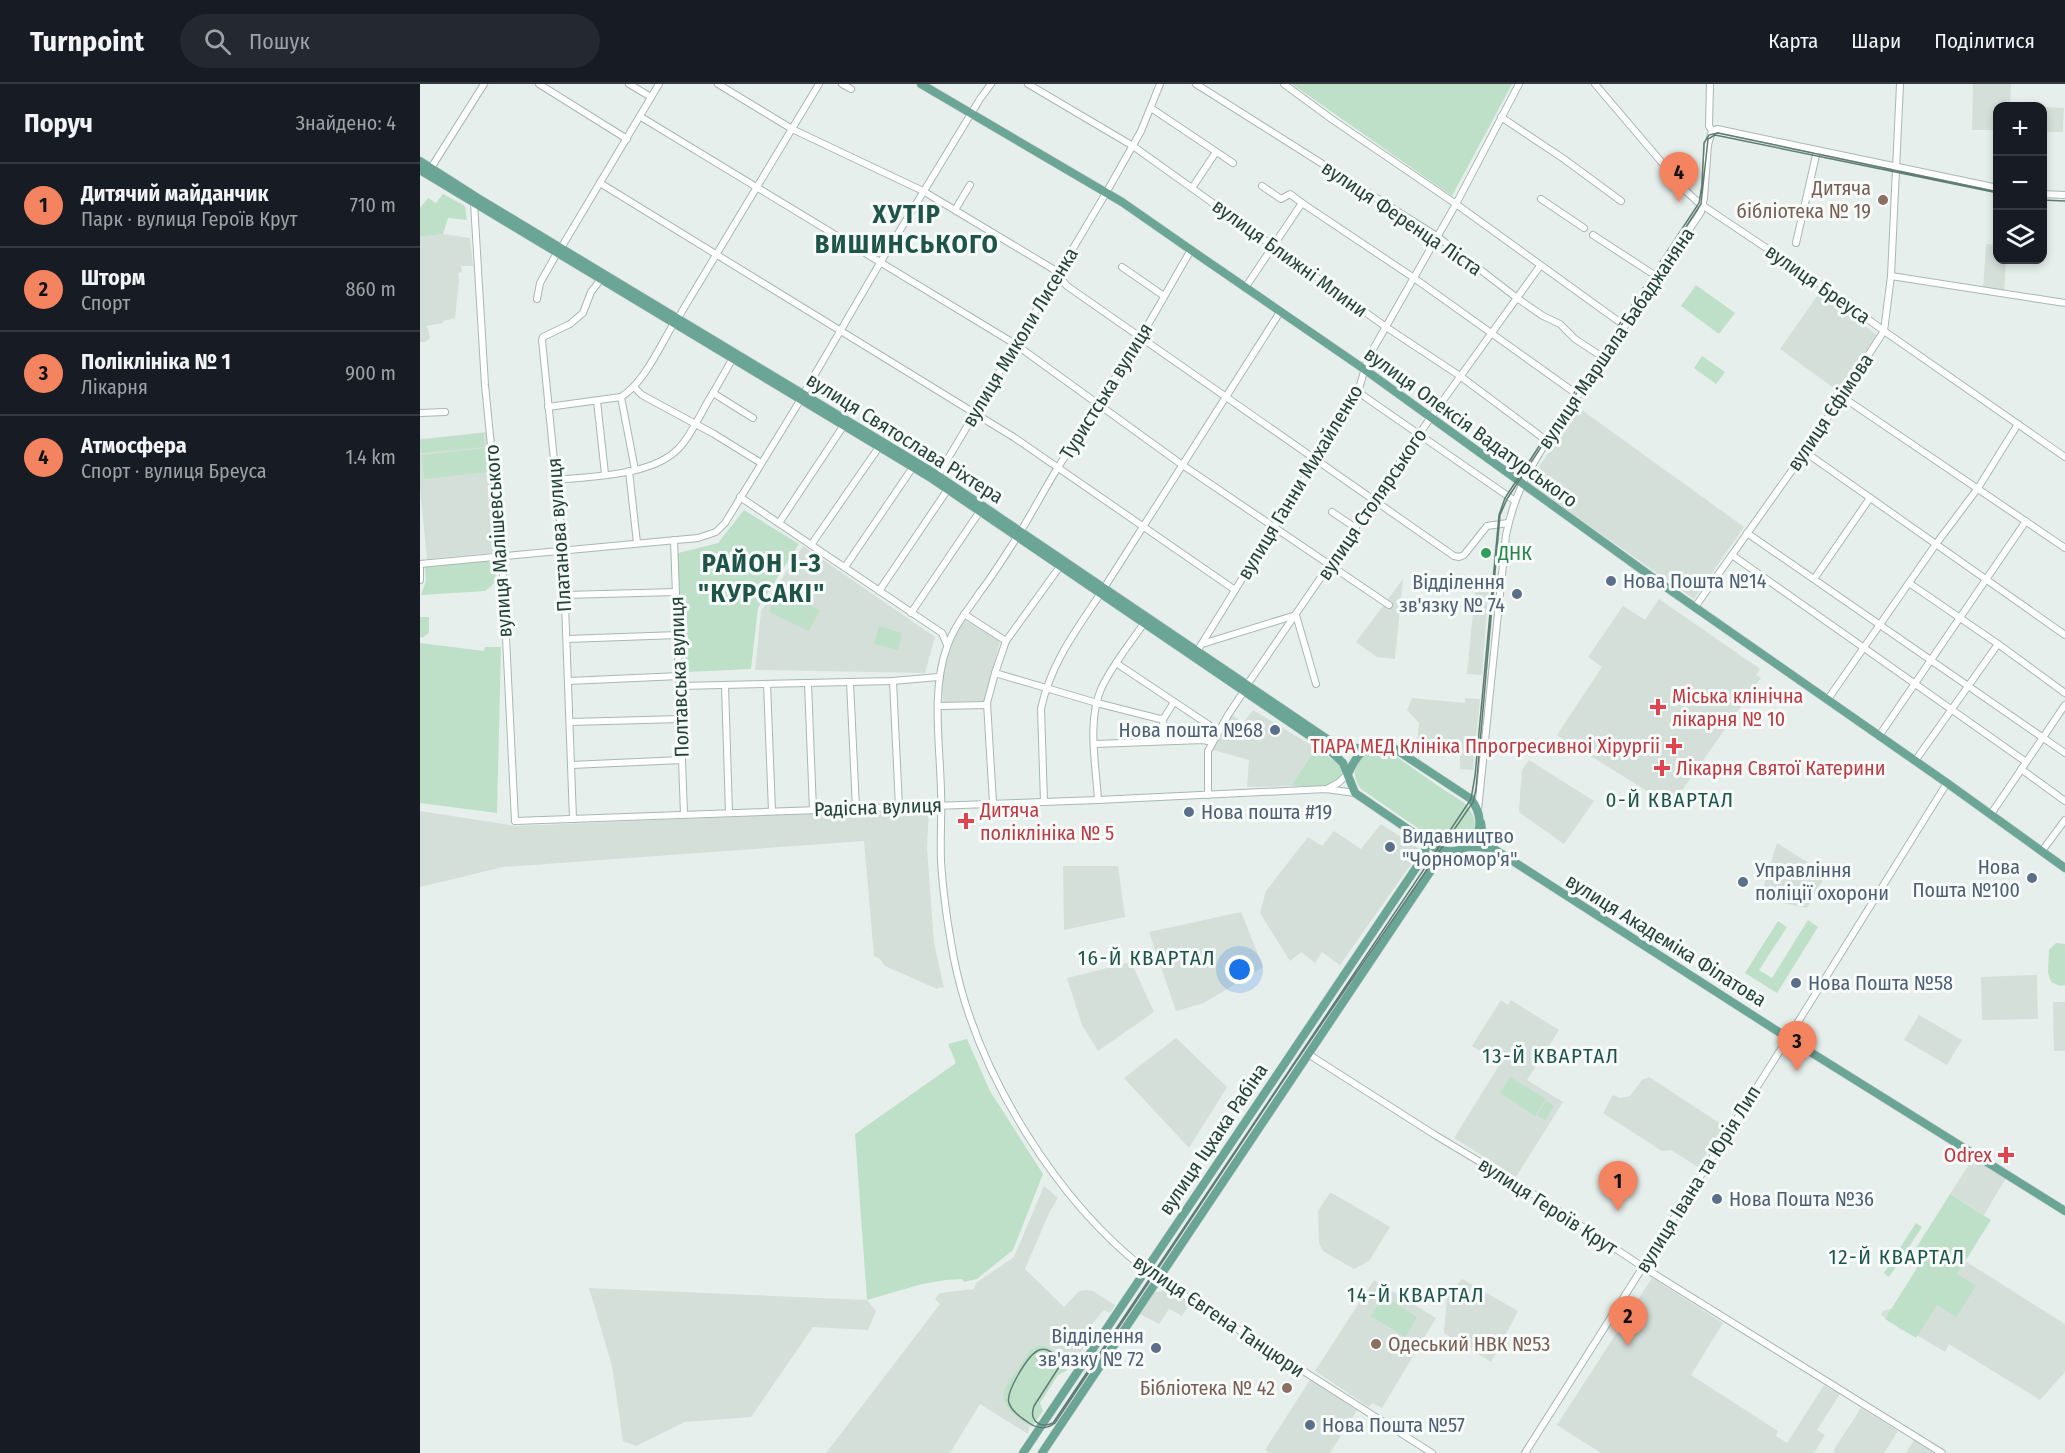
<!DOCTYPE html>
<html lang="uk">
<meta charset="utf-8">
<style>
body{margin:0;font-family:"Fira Sans Condensed",sans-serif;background:#242831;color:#f1f3f6}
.controls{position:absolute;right:18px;top:18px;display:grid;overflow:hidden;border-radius:12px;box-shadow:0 3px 9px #0003}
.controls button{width:54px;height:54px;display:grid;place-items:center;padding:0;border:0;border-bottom:2px solid #363941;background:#171b24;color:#f1f3f6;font:30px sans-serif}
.you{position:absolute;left:820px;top:886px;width:21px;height:21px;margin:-15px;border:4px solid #fff;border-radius:50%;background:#1a73e8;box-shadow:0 0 0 9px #1a73e833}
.badge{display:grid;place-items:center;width:39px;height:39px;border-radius:50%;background:#f4845f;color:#111;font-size:20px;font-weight:700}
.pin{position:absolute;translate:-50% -50px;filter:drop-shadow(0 2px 3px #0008)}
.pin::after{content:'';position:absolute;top:32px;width:21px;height:18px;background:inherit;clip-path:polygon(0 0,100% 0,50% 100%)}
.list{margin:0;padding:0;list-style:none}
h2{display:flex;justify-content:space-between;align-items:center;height:78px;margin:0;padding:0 24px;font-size:26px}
h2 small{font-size:20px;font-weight:400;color:#9ea1a6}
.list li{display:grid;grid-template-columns:39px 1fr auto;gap:18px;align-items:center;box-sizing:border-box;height:84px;padding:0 24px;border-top:2px solid #363941}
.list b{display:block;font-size:22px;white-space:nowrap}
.list p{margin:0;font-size:20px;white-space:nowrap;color:#9ea1a6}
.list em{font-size:20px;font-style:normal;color:#9ea1a6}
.icon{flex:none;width:33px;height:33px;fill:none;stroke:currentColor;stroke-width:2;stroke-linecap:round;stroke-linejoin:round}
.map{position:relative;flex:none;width:1645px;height:1369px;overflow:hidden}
header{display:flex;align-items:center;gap:36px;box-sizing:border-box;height:84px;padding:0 30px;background:#171b24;border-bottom:2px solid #363941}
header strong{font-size:28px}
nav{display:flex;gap:33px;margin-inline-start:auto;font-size:21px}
.search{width:420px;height:54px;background:#242831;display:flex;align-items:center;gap:15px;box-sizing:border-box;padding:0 21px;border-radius:33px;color:#9ea1a6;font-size:22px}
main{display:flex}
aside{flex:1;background:#171b24}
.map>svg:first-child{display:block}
.built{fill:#d4dfda}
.green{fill:#bfe0c8}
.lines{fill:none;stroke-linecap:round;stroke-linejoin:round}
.minor-casing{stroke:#a8b8b2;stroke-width:8}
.major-casing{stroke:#c2cac8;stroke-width:9}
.minor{stroke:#fff;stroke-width:6}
.major{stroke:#6aa596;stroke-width:8}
.tram{stroke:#5f7d75;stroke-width:1.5}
.education-dot{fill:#8d6e63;stroke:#f7fbf9;stroke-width:2}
.leisure-dot{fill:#2e9e5b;stroke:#f7fbf9;stroke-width:2}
.service-dot{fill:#5c6f8a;stroke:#f7fbf9;stroke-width:2}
.health-dot{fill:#e0444e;stroke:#f7fbf9;stroke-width:2}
.labels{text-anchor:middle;stroke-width:6;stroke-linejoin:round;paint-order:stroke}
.education-label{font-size:20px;fill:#785e54;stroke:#f7fbf9;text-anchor:end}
.street-label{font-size:20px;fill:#24423a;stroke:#f7fbf9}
.leisure-label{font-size:20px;fill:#27864d;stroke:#f7fbf9;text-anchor:start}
.service-label{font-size:20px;fill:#4e5e75;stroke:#f7fbf9;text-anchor:start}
.health-label{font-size:20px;fill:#be3a42;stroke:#f7fbf9;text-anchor:start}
.neighbourhood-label{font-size:21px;letter-spacing:1.5px;fill:#1f5548;stroke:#f7fbf9}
.district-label{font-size:26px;font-weight:bold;letter-spacing:1.5px;fill:#1f5548;stroke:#f7fbf9}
</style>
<header>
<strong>Turnpoint</strong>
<div class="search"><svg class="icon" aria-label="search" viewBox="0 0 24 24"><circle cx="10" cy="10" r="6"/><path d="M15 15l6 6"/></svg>Пошук</div>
<nav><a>Карта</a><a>Шари</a><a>Поділитися</a></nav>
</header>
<main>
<aside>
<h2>Поруч<small>Знайдено: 4</small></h2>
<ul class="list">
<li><span class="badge">1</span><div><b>Дитячий майданчик</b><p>Парк · вулиця Героїв Крут</p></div><em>710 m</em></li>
<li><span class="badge">2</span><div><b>Шторм</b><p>Спорт</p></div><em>860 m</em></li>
<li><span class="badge">3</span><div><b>Поліклініка № 1</b><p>Лікарня</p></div><em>900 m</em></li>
<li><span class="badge">4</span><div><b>Атмосфера</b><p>Спорт · вулиця Бреуса</p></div><em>1.4 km</em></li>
</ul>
</aside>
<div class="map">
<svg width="1645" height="1369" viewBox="0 0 1645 1369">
<rect width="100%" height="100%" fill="#e6efeb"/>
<g class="built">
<path d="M1553 0H1591L1590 22H1578L1577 46H1552Z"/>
<path d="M1623 23 1644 24 1643 48H1623Z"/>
<path d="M23 150 50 154 53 182H41L42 188 38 189 39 196 35 234 23 237V239L7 242 10 254 5 258H0V153Z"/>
<path d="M1566 160 1577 161 1578 176H1586L1584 209 1563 206Z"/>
<path d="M1400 208 1457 251 1418 307 1360 265Z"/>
<path d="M1159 324 1324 443 1274 515 1108 399Z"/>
<path d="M66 348 78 468 7 475 0 405V355Z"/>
<path d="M383 462 515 553 505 589 335 586 341 527Z"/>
<path d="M983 495 975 575 957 573 936 558Z"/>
<path d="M1067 495 1069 496 1062 591 1047 590 1055 508Z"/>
<path d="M1239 515 1340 585 1336 591 1341 594 1251 722 1137 651 1182 583 1168 573 1203 522 1225 536Z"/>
<path d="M545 536 580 557 564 617 523 618 522 594 534 553Z"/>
<path d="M992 614 1045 619V614L1060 615 1053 686 1040 685V672L996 668 999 639 987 626Z"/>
<path d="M833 626 896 664 871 702 827 703 829 676 793 666 811 630 823 639Z"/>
<path d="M1109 676 1174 717 1144 760 1100 729 1099 725 1102 686Z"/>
<path d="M509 725 507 764 514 859 524 904 520 903 517 905 465 882 460 875 454 872 444 757 83 783 0 803V727L96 742Z"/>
<path d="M961 740 1001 766 920 881 902 868 895 879 881 868 870 877 840 829 846 807 888 753 902 762 914 747 941 765Z"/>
<path d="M1357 759 1406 790 1387 824 1340 814Z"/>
<path d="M643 782H698L705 833 644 846Z"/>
<path d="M821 828 843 883 784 919 756 927 729 848Z"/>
<path d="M711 878 734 928 678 967 662 941 647 894Z"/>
<path d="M1617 891 1618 935 1562 936 1561 893Z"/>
<path d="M1081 916 1088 921 1091 916 1139 946 1107 996 1143 1018 1096 1093 1034 1054 1080 980 1052 962Z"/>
<path d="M1633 918H1645V967H1634Z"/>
<path d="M1499 931 1542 956 1527 981 1484 956Z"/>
<path d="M756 954 807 1003 769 1064 704 994Z"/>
<path d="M1229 993 1304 1042 1278 1083 1251 1066 1242 1067 1183 1029 1193 1011 1200 1014 1210 1012 1222 996Z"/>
<path d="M1553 1074 1586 1094 1564 1131 1530 1110Z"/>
<path d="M624 1102 638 1114 629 1129 605 1185 644 1223 659 1207 666 1206 673 1207 695 1221 690 1229 684 1226 673 1239 667 1248 673 1253 651 1280 625 1262 621 1261 611 1265 587 1323 610 1342 608 1350 560 1320 530 1369H406L520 1220 515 1215 520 1209 554 1205 556 1199 594 1173Z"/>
<path d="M910 1109H912L970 1143 949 1177 934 1185 903 1167 899 1159 898 1127Z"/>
<path d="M1545 1177 1645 1240V1288L1620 1316 1529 1260 1525 1268 1488 1246H1481L1471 1237 1461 1231 1463 1227 1480 1222 1507 1236Z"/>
<path d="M1232 1194 1303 1239 1271 1291 1358 1347 1356 1352 1367 1359 1404 1301 1420 1310 1397 1346 1405 1351 1394 1369H1181L1137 1341Z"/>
<path d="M1042 1195 1098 1227 1071 1278 1024 1249 1027 1212Z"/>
<path d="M954 1196 1016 1234 962 1324 952 1319 949 1323 895 1287Z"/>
<path d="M169 1204 447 1216 456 1227 448 1246 393 1243 331 1333 265 1338 216 1362 203 1357 192 1282Z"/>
<path d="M749 1206 770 1219 762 1232 749 1225 739 1240 720 1230 735 1208Z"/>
<path d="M890 1296 937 1326 910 1369H850L845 1366Z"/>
<path d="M1441 1324 1478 1347 1464 1369H1416L1413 1367Z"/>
<path d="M1494 1356 1505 1361 1518 1369H1486Z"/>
</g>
<g class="green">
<path d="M872 0H1092L1032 112Z"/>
<path d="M23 110 45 122 47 136 28 134 23 150 0 153V124L8 114 16 119Z"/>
<path d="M1276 201 1315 229 1299 250 1261 222Z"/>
<path d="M1282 272 1305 288 1296 300 1274 284Z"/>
<path d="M63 349 65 363 1 369 0 356Z"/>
<path d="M66 364 68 388 4 395 2 371Z"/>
<path d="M324 426 379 460 338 524 331 585 267 588 254 470 298 459Z"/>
<path d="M75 476 76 498 65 507 1 511 6 497 5 483Z"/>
<path d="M359 507 400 526 389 547 349 528Z"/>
<path d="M0 533H9V549L2 554 0 553Z"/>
<path d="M459 542 482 549 478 566 454 560Z"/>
<path d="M0 559 64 567 65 563H81L77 729 0 719Z"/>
<path d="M896 664 920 681 922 689 920 696 907 702H871Z"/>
<path d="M952 665 963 666 970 668C988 681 1006 693 1024 706 1033 712 1045 717 1050 726 1065 748 1042 766 1021 760L941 705C929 690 935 673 952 665Z"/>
<path d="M1388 836 1398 843 1357 909 1325 889 1358 837 1367 843 1339 886 1352 894Z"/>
<path d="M1636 859 1645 860V901L1640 902 1631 898 1628 889 1629 866Z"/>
<path d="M547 955 570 1007 623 1090 593 1166 557 1195 544 1198 542 1195 526 1196 502 1200 447 1216 435 1050 536 979 528 960Z"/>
<path d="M1090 993 1126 1015 1115 1032 1080 1009Z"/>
<path d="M1126 1017 1134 1022 1125 1036 1117 1031Z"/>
<path d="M1530 1110 1571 1136 1537 1190 1556 1202 1536 1233 1517 1221 1496 1254 1465 1235 1505 1171 1496 1164Z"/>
<path d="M1496 1139 1502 1143 1469 1193 1464 1189Z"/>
<path d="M963 1212 997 1233 985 1253 951 1232Z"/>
<path d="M621 1261 628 1263 651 1280 646 1287 638 1291 620 1319 623 1327 612 1343C598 1334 578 1323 585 1304L611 1265Z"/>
</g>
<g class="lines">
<g class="minor-casing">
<g id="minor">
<path d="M119 0 207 55"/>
<path d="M209 0 231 13"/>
<path d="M298 0 372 45 503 107 633 185 647 202 1034 472 1039 473 1044 471 1067 442 1088 439"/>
<path d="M422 0 431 5"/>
<path d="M608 0 713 62 966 243 1040 292 1127 357"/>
<path d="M776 0 1018 153 1097 214 1123 232 1140 240 1155 255 1184 274"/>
<path d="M864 0 913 36 1036 120 1205 242"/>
<path d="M1175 0 1267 108 1279 119 1400 200 1464 247 1645 373"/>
<path d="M731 24 813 79"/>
<path d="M221 33 595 260 761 380 969 521"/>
<path d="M1081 33 1144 75 1201 117"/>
<path d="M1292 47 1297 45 1578 104"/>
<path d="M11 84 64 0"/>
<path d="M180 99 595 354 815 506"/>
<path d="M842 102 861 115 870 110 882 119 994 194 1158 311"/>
<path d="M772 104 796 68"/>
<path d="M1622 110 1645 111"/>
<path d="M1121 115 1164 144"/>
<path d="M54 119 65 301 82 472 95 737 678 716 906 705 935 709"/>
<path d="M535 126 550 101"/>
<path d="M1173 151 1236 192"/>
<path d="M1376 159 1397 67"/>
<path d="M141 164 239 0"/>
<path d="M771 166C753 196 737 227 718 257 692 300 664 342 637 385 624 406 612 429 599 450 586 470 574 490 560 508 548 526 534 542 527 563 511 606 520 661 521 707 522 730 520 754 521 777 523 810 528 843 534 875 557 990 638 1120 731 1190L1012 1369"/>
<path d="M702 183 744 212"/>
<path d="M1471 192 1645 219"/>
<path d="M825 204 882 119"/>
<path d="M117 215 120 199 137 169"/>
<path d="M258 234 399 0"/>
<path d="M214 303 222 311 294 350 341 379"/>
<path d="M938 308 1095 417"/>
<path d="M293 309 313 274"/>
<path d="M384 309 460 179 560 15 571 0"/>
<path d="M1421 312 1645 464"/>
<path d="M201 313 215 386"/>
<path d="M177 317 185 390"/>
<path d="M128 323 201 313C224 299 240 262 254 239"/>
<path d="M0 329 25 328"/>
<path d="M1385 368 1645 551"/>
<path d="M209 387 217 459"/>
<path d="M517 393 686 109 721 47 740 0"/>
<path d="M136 396C173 392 233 392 259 364 273 349 282 326 293 309L333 334"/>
<path d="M320 413 522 549 527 561"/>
<path d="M912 428 936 444"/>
<path d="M359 439 424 341"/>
<path d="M1327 449 1645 669"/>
<path d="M254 456 264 731"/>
<path d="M391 461 459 363"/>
<path d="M1312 471 1606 678"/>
<path d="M0 480 278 454 296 448 305 439 381 315"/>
<path d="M0 482V496"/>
<path d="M425 483 493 383"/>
<path d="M1394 495 1450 414"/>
<path d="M1489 499 1578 560 1645 609"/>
<path d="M684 504 860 228"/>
<path d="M459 507 528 405"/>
<path d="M145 511 256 508"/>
<path d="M1275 523 1385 368 1464 247 1471 192 1480 0"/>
<path d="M491 529 560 427"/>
<path d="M544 530 586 557"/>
<path d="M147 555 258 551"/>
<path d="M782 560 876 531 896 600"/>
<path d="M776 569 938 308 948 274 1036 120 1099 0"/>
<path d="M696 579 798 647"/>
<path d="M575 589 677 619 740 635 744 634 754 618"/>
<path d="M148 597 260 592"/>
<path d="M473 597 479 723"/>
<path d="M430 598 436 724"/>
<path d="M347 600 352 727"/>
<path d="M388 600 393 726"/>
<path d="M305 601 309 729"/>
<path d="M827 601 1011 333 1120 182"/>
<path d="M260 602 473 597 518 593"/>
<path d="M1408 615 1516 460 1558 404 1598 340"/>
<path d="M519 622 567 621"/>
<path d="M743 635 744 657"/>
<path d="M150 638 261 635"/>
<path d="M1459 652 1606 437"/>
<path d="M675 660 783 656 792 658"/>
<path d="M1495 677 1578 560"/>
<path d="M151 681 262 676"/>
<path d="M1601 685 1645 717"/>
<path d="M907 705 918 699 928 690"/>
<path d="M788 711V667L808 631 824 607"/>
<path d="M678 716C676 681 667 638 681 605 692 581 710 560 724 539"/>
<path d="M624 718 621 625C630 581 656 546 681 509"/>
<path d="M573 719 567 619 575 589 586 557 641 481"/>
<path d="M1058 726 1086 451C1094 412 1106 390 1127 357L1281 128 1284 114 1288 61 1292 47 1289 42 1290 0"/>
<path d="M1571 730 1645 621"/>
<path d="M153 735 143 466 122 256 123 253 150 240 163 229 171 208 181 195"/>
<path d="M1622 767 1645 736"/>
<path d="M888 970 1015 1051 1107 1106 1223 1183 1522 1369"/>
<path d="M1105 1369 1368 954 1527 699"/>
</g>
</g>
<g class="major-casing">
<g id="major">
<path d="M501 0 702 118 771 166 944 285 1243 501 1527 699 1645 784"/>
<path d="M0 77 61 116 514 389 910 657 928 664H945"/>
<path d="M0 86 511 394 906 663 923 679 935 709 1017 765C1052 776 1072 743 1051 715L969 661C948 656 936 671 928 690"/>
<path d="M1061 739 1062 747 1074 765 1368 954 1645 1127"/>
<path d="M1046 763H1060L1074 765"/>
<path d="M603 1369 1004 772 1007 758"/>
<path d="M622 1369 1016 779 1030 768"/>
</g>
</g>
<use href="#minor" class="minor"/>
<use href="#major" class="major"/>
<g class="tram">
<path d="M1578 108 1298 49 1289 51 1284 59 1282 101 1279 119 1085 414 1079 431 1055 692 1051 715 633 1339C619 1345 609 1336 614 1322L639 1283 637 1273C632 1267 624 1263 617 1267 607 1273 585 1309 589 1319 592 1328 602 1334 609 1339 618 1345 626 1346 635 1339L873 982 1053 718 1056 705 1080 431 1087 415 1281 120 1288 55 1295 51 1578 109"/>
<path d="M1622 116 1645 117"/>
</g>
</g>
<g class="education-dot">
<circle cx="1463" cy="116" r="6"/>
<circle cx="956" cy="1260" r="6"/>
<circle cx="867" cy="1304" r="6"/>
</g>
<circle class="leisure-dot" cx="1066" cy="469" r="6"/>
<g class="service-dot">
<circle cx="1191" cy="497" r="6"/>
<circle cx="1097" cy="510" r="6"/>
<circle cx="855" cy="646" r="6"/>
<circle cx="769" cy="728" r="6"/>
<circle cx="970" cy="763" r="6"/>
<circle cx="1612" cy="794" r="6"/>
<circle cx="1323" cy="798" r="6"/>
<circle cx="1376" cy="899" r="6"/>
<circle cx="1297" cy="1115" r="6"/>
<circle cx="736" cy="1264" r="6"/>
<circle cx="890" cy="1341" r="6"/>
</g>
<g class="health-dot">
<path d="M1235 614h6v6h6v6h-6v6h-6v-6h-6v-6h6z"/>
<path d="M1251 653h6v6h6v6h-6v6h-6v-6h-6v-6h6z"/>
<path d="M1239 675h6v6h6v6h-6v6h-6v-6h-6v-6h6z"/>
<path d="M543 728h6v6h6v6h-6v6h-6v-6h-6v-6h6z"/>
<path d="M1583 1062h6v6h6v6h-6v6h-6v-6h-6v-6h6z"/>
</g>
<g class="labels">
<g class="education-label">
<text x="1451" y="111">Дитяча<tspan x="1451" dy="23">бібліотека № 19</tspan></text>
<text x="968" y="1267" text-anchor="start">Одеський НВК №53</text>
<text x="855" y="1311">Бібліотека № 42</text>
</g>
<g class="street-label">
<text transform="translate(982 134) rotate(34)" y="7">вулиця Ференца Ліста</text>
<text transform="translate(870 174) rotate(36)" y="7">вулиця Ближні Млини</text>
<text transform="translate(1398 200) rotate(35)" y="7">вулиця Бреуса</text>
<text transform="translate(600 253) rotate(-59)" y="7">вулиця Миколи Лисенка</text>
<text transform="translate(1196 254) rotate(-56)" y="7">вулиця Маршала Бабаджаняна</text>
<text transform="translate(686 307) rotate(-58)" y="7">Туристська вулиця</text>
<text transform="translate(1410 328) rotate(-56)" y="7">вулиця Єфімова</text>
<text transform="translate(1051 343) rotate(36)" y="7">вулиця Олексія Вадатурського</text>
<text transform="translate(485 354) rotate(32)" y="7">вулиця Святослава Ріхтера</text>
<text transform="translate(880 398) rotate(-59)" y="7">вулиця Ганни Михайленко</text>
<text transform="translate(952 420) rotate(-56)" y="7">вулиця Столярського</text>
<text transform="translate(139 451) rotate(-94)" y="7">Платанова вулиця</text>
<text transform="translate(78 457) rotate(-94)" y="7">вулиця Малішевського</text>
<text transform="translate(259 593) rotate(-92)" y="7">Полтавська вулиця</text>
<text transform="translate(458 723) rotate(-2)" y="7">Радісна вулиця</text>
<text transform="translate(1246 856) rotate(32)" y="7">вулиця Академіка Філатова</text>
<text transform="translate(793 1055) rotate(-56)" y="7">вулиця Іцхака Рабіна</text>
<text transform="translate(1278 1095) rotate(-58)" y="7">вулиця Івана та Юрія Лип</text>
<text transform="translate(1128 1122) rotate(33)" y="7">вулиця Героїв Крут</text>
<text transform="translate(799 1232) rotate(34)" y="7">вулиця Євгена Танцюри</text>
</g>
<g class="leisure-label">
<text x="1078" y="476">ДНК</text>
</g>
<g class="service-label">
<text x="1203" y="504">Нова Пошта №14</text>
<text x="1085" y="505" text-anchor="end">Відділення<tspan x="1085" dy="23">зв'язку № 74</tspan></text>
<text x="843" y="653" text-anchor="end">Нова пошта №68</text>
<text x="781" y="735">Нова пошта #19</text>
<text x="982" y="759">Видавництво<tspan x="982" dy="23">"Чорномор'я"</tspan></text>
<text x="1600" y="790" text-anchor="end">Нова<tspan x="1600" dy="23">Пошта №100</tspan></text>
<text x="1335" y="793">Управління<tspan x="1335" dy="23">поліції охорони</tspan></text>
<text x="1388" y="906">Нова Пошта №58</text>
<text x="1309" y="1122">Нова Пошта №36</text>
<text x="724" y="1259" text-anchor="end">Відділення<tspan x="724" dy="23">зв'язку № 72</tspan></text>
<text x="902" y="1348">Нова Пошта №57</text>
</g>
<g class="health-label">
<text x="1252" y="619">Міська клінічна<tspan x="1252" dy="23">лікарня № 10</tspan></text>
<text x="1240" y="669" text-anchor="end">ТІАРА МЕД Клініка Ппрогресивноі Хірургіі</text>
<text x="1256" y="691">Лікарня Святої Катерини</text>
<text x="560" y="733">Дитяча<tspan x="560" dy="23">поліклініка № 5</tspan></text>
<text x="1572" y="1078" text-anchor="end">Odrex</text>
</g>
<g class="neighbourhood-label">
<text x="1250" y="723">0-Й КВАРТАЛ</text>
<text x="727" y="881">16-Й КВАРТАЛ</text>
<text x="1131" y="979">13-Й КВАРТАЛ</text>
<text x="1477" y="1180">12-Й КВАРТАЛ</text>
<text x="996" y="1218">14-Й КВАРТАЛ</text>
</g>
<g class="district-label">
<text x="487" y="139">ХУТІР<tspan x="487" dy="30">ВИШИНСЬКОГО</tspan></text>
<text x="342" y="488">РАЙОН І-3<tspan x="342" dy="30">"КУРСАКІ"</tspan></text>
</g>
</g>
</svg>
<div class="controls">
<button>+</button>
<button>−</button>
<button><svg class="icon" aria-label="layers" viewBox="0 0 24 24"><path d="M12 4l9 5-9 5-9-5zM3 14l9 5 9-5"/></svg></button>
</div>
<div class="you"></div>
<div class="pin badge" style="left:1198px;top:1127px">1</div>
<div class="pin badge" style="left:1208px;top:1262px">2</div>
<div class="pin badge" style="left:1377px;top:987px">3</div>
<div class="pin badge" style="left:1259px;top:118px">4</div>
</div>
</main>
